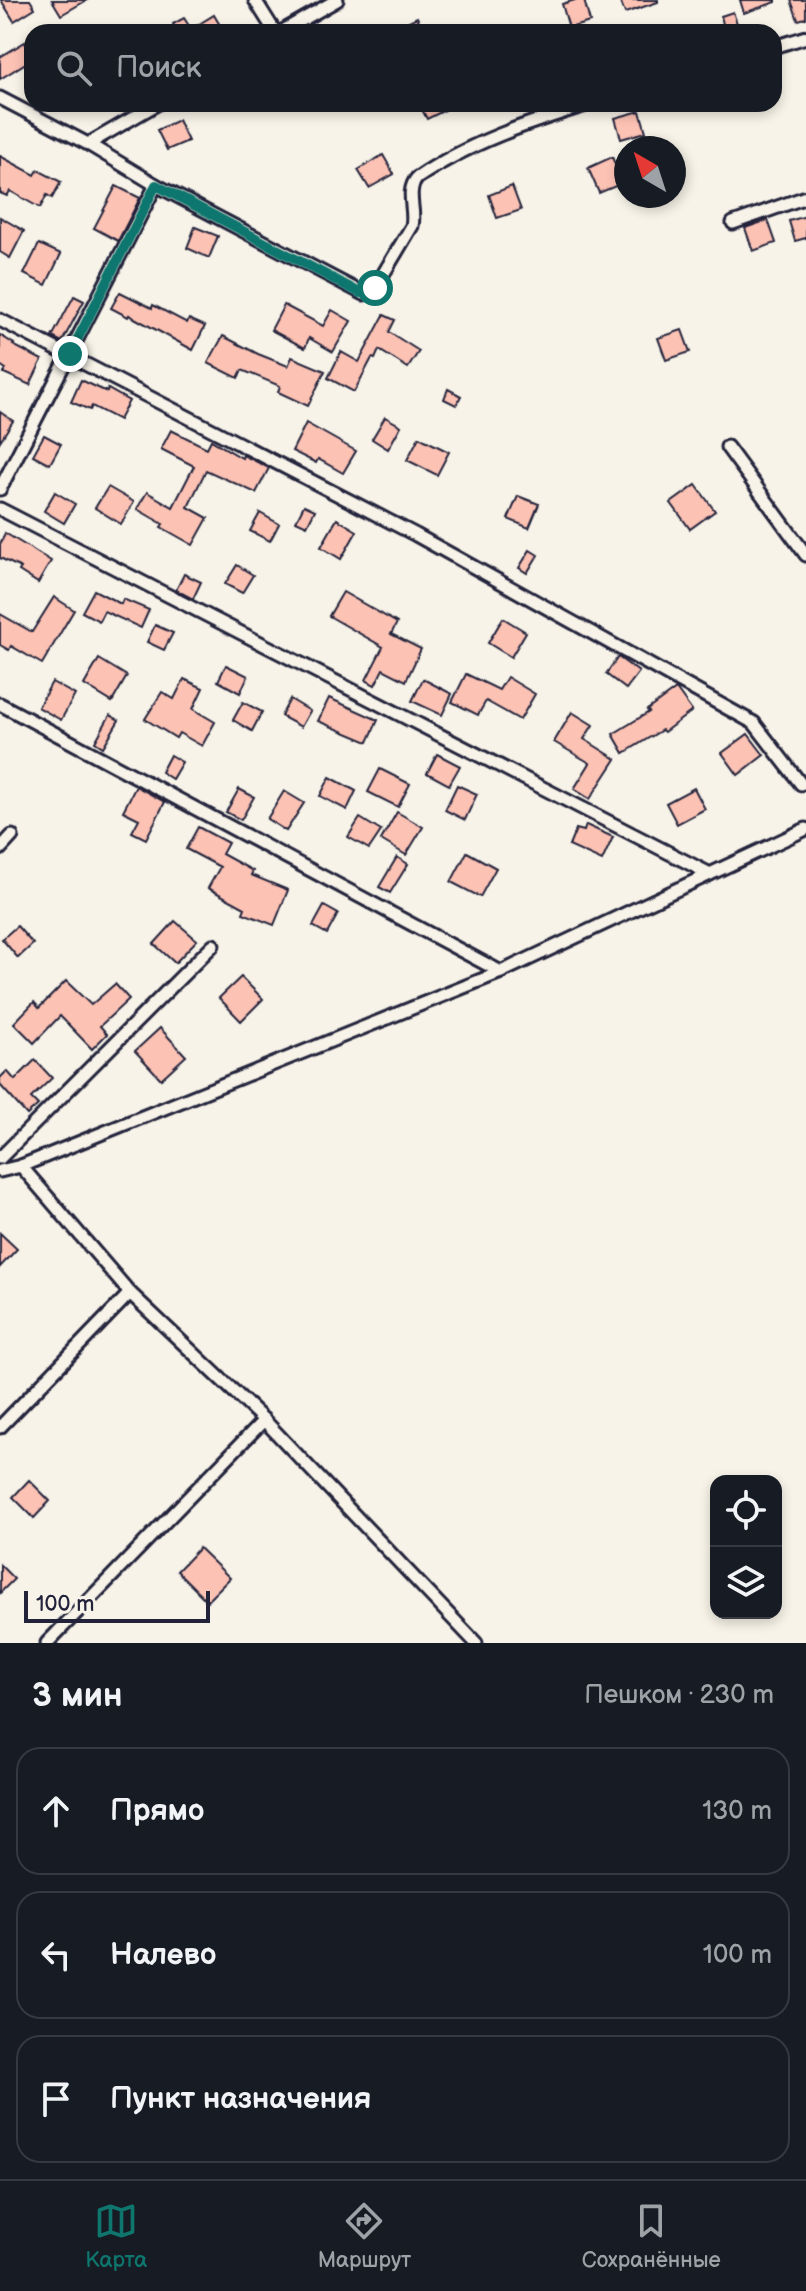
<!DOCTYPE html>
<html lang="ru">
<meta charset="utf-8">
<style>
body{margin:0;font-family:"Balsamiq Sans",sans-serif;background:#242831;color:#f1f3f6}
.controls{position:absolute;right:24px;bottom:24px;display:grid;overflow:hidden;border-radius:16px;box-shadow:0 4px 12px #0003}
.controls button{width:72px;height:72px;display:grid;place-items:center;padding:0;border:0;border-bottom:2px solid #363941;background:#171b24;color:#f1f3f6;font:40px sans-serif}
.compass{position:absolute;left:614px;top:136px;width:72px;height:72px;border-radius:50%;background:#171b24;box-shadow:0 4px 12px #0003;rotate:321deg}
.scale{position:absolute;left:24px;bottom:20px;width:186px;box-sizing:border-box;padding-left:8px;border:4px solid #22223b;border-top:0;font-size:22px;line-height:28px;white-space:nowrap;color:#22223b;-webkit-text-stroke:6px #f7f3e8;paint-order:stroke}
.stop{position:absolute;width:24px;height:24px;margin:-18px;border:6px solid #0f766e;border-radius:50%;background:#fff}
.stop.end{background:#0f766e;border-color:#fff;box-shadow:0 2px 8px #0008}
.list{margin:0;padding:0;list-style:none}
h2{display:flex;justify-content:space-between;align-items:center;height:104px;margin:0;padding:0 32px;font-size:34px}
h2 small{font-size:26px;font-weight:400;color:#9ea1a6}
.list li{display:grid;grid-template-columns:52px 1fr auto;gap:24px;align-items:center;box-sizing:border-box;height:128px;margin:0 16px 16px;padding:0 16px;border:2px solid #363941;border-radius:24px}
.list b{display:block;font-size:30px;white-space:nowrap}
.list em{font-size:26px;font-style:normal;color:#9ea1a6}
.icon{flex:none;width:44px;height:44px;fill:none;stroke:currentColor;stroke-width:2;stroke-linecap:round;stroke-linejoin:round}
.map{position:relative;flex:none;width:806px;height:1643px;overflow:hidden}
.search{position:absolute;background:#171b24;box-shadow:0 4px 12px #0003;left:24px;right:24px;top:24px;height:88px;display:flex;align-items:center;gap:20px;box-sizing:border-box;padding:0 28px;border-radius:24px;color:#9ea1a6;font-size:30px}
.sheet{height:536px;background:#171b24}
nav{display:flex;justify-content:space-around;align-items:center;box-sizing:border-box;height:112px;border-top:2px solid #363941;background:#171b24;font-size:22px;color:#9ea1a6}
nav a{display:grid;justify-items:center;gap:4px}
nav .on{color:#0f766e}
.map>svg:first-child{display:block}
.building{fill:#fcc2b4;stroke:#22223b;stroke-width:2}
.lines{fill:none;stroke-linecap:round;stroke-linejoin:round}
.minor-casing{stroke:#22223b;stroke-width:17}
.minor{stroke:#f7f3e8;stroke-width:11}
.route{stroke:#0f766e;stroke-width:10}
</style>
<div class="map">
<svg width="806" height="1643" viewBox="0 0 806 1643">
<rect width="100%" height="100%" fill="#f7f3e8"/>
<filter id="ink" filterUnits="userSpaceOnUse"><feTurbulence type="fractalNoise" baseFrequency=".0125" numOctaves="2"/><feDisplacementMap in="SourceGraphic" scale="16" xChannelSelector="R" yChannelSelector="G"/><feConvolveMatrix kernelMatrix="1 2 1 2 8 2 1 2 1" color-interpolation-filters="sRGB"/></filter>
<g filter="url(#ink)">
<g class="building">
<path d="M1 0H30L35 8 14 21Z"/>
<path d="M52 0H87L61 15Z"/>
<path d="M575 0H584L590 22 569 28 562 4Z"/>
<path d="M620 0H658V2L625 13Z"/>
<path d="M740 0H776V2L744 13Z"/>
<path d="M791 0H806V18L798 20Z"/>
<path d="M733 12 740 32H725L721 16Z"/>
<path d="M214 15 224 32H177L173 24 184 18 191 29Z"/>
<path d="M417 17 424 32H386Z"/>
<path d="M25 42 32 59 0 79V57Z"/>
<path d="M419 104H457L427 119Z"/>
<path d="M640 111 646 132 621 139 615 118Z"/>
<path d="M178 120 188 141 167 150 157 130Z"/>
<path d="M383 155 394 174 369 188 358 170Z"/>
<path d="M0 156 35 175 38 170 61 182 52 198 47 195 40 208 10 191 7 196 0 193Z"/>
<path d="M612 157 623 183 599 193 588 168Z"/>
<path d="M116 186 140 198 118 241 94 228Z"/>
<path d="M512 186 521 210 497 218 489 195Z"/>
<path d="M806 216V238L795 241 789 221Z"/>
<path d="M0 217 24 231 10 258 0 252Z"/>
<path d="M768 220 776 243 753 251 745 228Z"/>
<path d="M195 227 218 236 209 258 187 248Z"/>
<path d="M39 244 61 254 46 285 24 274Z"/>
<path d="M120 292 152 308 153 305 187 323 189 319 205 326 193 350 129 315 128 317 111 308Z"/>
<path d="M74 296 84 301 62 342 52 337Z"/>
<path d="M284 305 323 326 332 310 351 321 333 352 309 338 305 348 271 330Z"/>
<path d="M384 315 395 320 389 332 419 351 408 368 379 350 375 359 372 358 354 392 328 378 341 352 359 362Z"/>
<path d="M682 330 690 352 666 360 658 338Z"/>
<path d="M0 335 14 344 13 345 42 360 30 385 4 373 6 369 0 365Z"/>
<path d="M223 336 258 354 288 366 292 357 325 371 308 406 278 392 280 386 242 370 238 378 208 363Z"/>
<path d="M81 380 107 392 108 389 129 401 119 420 92 406 90 410 71 402Z"/>
<path d="M448 389 461 396 456 405 444 399Z"/>
<path d="M0 412 13 421 0 441Z"/>
<path d="M385 417 401 426 388 449 372 439Z"/>
<path d="M306 423 356 451 343 473 318 459 316 463 292 451Z"/>
<path d="M171 430 207 448 211 440 242 458 243 455 269 468 256 493 206 470 188 507 208 518 193 545 161 527 163 524 137 509 147 492 173 507 194 466 161 449Z"/>
<path d="M44 435 61 444 50 464 33 455Z"/>
<path d="M419 437 449 452 437 475 407 460Z"/>
<path d="M696 485 715 511 690 529 671 503Z"/>
<path d="M108 487 134 502 121 524 95 508Z"/>
<path d="M55 492 75 504 64 523 44 511Z"/>
<path d="M518 496 539 504 529 528 508 519Z"/>
<path d="M304 505 315 510 307 526 296 521Z"/>
<path d="M260 513 279 524 270 541 250 531Z"/>
<path d="M337 519 357 531 341 559 321 547Z"/>
<path d="M5 533 51 561 38 583 19 571 21 568 0 558V544Z"/>
<path d="M530 550 538 555 527 573 519 568Z"/>
<path d="M237 565 253 575 242 593 225 584Z"/>
<path d="M184 574 201 582 193 599 176 590Z"/>
<path d="M94 590 121 604 123 599 149 610 141 628 104 611 99 621 82 612Z"/>
<path d="M343 592 397 623 391 634 421 649 406 681 383 669 375 685 366 680 383 647 329 616Z"/>
<path d="M54 597 74 610 42 664 11 646 9 650 0 645V614L32 632Z"/>
<path d="M503 618 526 632 511 657 488 643Z"/>
<path d="M155 625 173 633 164 650 147 642Z"/>
<path d="M618 657 639 672 626 689 606 674Z"/>
<path d="M99 659 127 676 112 702 84 685Z"/>
<path d="M226 665 248 676 240 693 218 681Z"/>
<path d="M466 674 499 690 507 677 535 694 520 720 486 701 478 715 452 702Z"/>
<path d="M184 679 203 688 193 709 215 722 202 746 179 733 176 738 145 719 162 692 174 699Z"/>
<path d="M423 679 452 694 442 715 412 701Z"/>
<path d="M52 682 75 695 61 720 38 707Z"/>
<path d="M676 689 692 711 664 732 662 730 624 753 613 734 649 712 647 710Z"/>
<path d="M329 698 378 720 368 742 318 721Z"/>
<path d="M290 699 310 711 301 727 281 716Z"/>
<path d="M243 702 262 712 252 731 233 720Z"/>
<path d="M572 712 593 725 584 739 616 759 590 799 574 789 590 763 554 742Z"/>
<path d="M110 715 119 720 103 747 95 742Z"/>
<path d="M748 734 764 755 738 775 722 753Z"/>
<path d="M437 754 460 766 449 785 427 773Z"/>
<path d="M170 755 182 762 172 779 161 772Z"/>
<path d="M380 769 410 784 398 807 368 792Z"/>
<path d="M330 777 356 791 347 810 320 796Z"/>
<path d="M457 785 477 794 465 820 445 810Z"/>
<path d="M136 786 165 802 146 839 132 832 139 819 123 811Z"/>
<path d="M694 788 705 809 677 824 666 803Z"/>
<path d="M239 789 254 797 241 820 226 812Z"/>
<path d="M284 791 304 803 286 831 267 819Z"/>
<path d="M397 812 423 827 406 855 381 840Z"/>
<path d="M360 818 381 831 369 849 348 837Z"/>
<path d="M586 825 613 837 602 861 569 846 576 829 584 831Z"/>
<path d="M198 827 228 843 222 854 253 871 251 875 288 890 274 925 243 913 245 908 208 888 220 867 186 849Z"/>
<path d="M467 852 496 868 480 897 451 882Z"/>
<path d="M397 857 408 864 390 893 379 887Z"/>
<path d="M324 906 338 914 327 934 313 926Z"/>
<path d="M175 921 197 940 175 963 154 944Z"/>
<path d="M17 926 33 944 18 958 2 939Z"/>
<path d="M241 977 263 999 241 1021 219 998Z"/>
<path d="M66 981 91 1005 115 984 129 999 100 1026 107 1034 92 1049 60 1016 34 1043 14 1023 34 1002 39 1008Z"/>
<path d="M160 1028 186 1056 161 1079 135 1051Z"/>
<path d="M35 1060 52 1078 31 1098 38 1105 27 1115 0 1085V1078L7 1071 15 1080Z"/>
<path d="M0 1233 17 1249 0 1267Z"/>
<path d="M29 1480 50 1501 34 1518 13 1497Z"/>
<path d="M199 1548 230 1578 207 1601 177 1571Z"/>
<path d="M0 1565 14 1579 0 1593Z"/>
</g>
<g class="lines">
<g class="minor-casing">
<g id="minor">
<path d="M255 0 275 32"/>
<path d="M281 32 337 0"/>
<path d="M774 47 806 37"/>
<path d="M0 98 88 144 156 185 364 294 375 288 412 226C416 210 405 192 417 178 468 143 530 122 589 104"/>
<path d="M88 144 157 104"/>
<path d="M733 223 806 197"/>
<path d="M0 320 416 535 754 723 801 784"/>
<path d="M727 447 806 555"/>
<path d="M0 489 156 185"/>
<path d="M0 509 710 874 806 829"/>
<path d="M0 704 501 972"/>
<path d="M0 849 12 836"/>
<path d="M0 1158 213 945"/>
<path d="M21 1166 130 1293 264 1420 476 1643"/>
<path d="M0 1171 21 1166 501 972 710 874"/>
<path d="M0 1427 130 1293"/>
<path d="M47 1643 264 1420"/>
</g>
</g>
<use href="#minor" class="minor"/>
</g>
</g>
<g class="lines" filter="url(#ink)">
<path class="route" d="M70 354 156 185 360 293H369L375 288"/>
</g>
</svg>
<div class="controls">
<button><svg class="icon" aria-label="locate" viewBox="0 0 24 24"><circle cx="12" cy="12" r="6"/><path d="M12 2v4M12 18v4M2 12h4M18 12h4"/></svg></button>
<button><svg class="icon" aria-label="layers" viewBox="0 0 24 24"><path d="M12 4l9 5-9 5-9-5zM3 14l9 5 9-5"/></svg></button>
</div>
<svg class="compass" viewBox="-18 -18 36 36"><path d="M0-13l5 13h-10z" fill="#e53935"/><path d="M0 13l5-13h-10z" fill="#9ea1a6"/></svg>
<div class="scale">100 m</div>
<div class="stop" style="left:375px;top:288px"></div>
<div class="stop end" style="left:70px;top:354px"></div>
<div class="search"><svg class="icon" aria-label="search" viewBox="0 0 24 24"><circle cx="10" cy="10" r="6"/><path d="M15 15l6 6"/></svg>Поиск</div>
</div>
<section class="sheet">
<h2>3 мин<small>Пешком · 230 m</small></h2>
<ul class="list">
<li><svg class="icon" aria-label="ahead" viewBox="0 0 24 24"><path d="M12 20V5M6 11l6-6 6 6"/></svg><div><b>Прямо</b></div><em>130 m</em></li>
<li><svg class="icon" aria-label="left" viewBox="0 0 24 24"><path d="M17 20v-9H6M10 6l-5 5 5 5"/></svg><div><b>Налево</b></div><em>100 m</em></li>
<li><svg class="icon" aria-label="arrive" viewBox="0 0 24 24"><path d="M6 21V4h12l-3 4 3 4H6"/></svg><div><b>Пункт назначения</b></div></li>
</ul>
</section>
<nav>
<a class="on"><svg class="icon" aria-label="map" viewBox="0 0 24 24"><path d="M3 6l6-2 6 2 6-2v14l-6 2-6-2-6 2zM9 4v14M15 6v14"/></svg>Карта</a>
<a><svg class="icon" aria-label="directions" viewBox="0 0 24 24"><path d="M12 3l9 9-9 9-9-9zM9 14v-3h6M13 9l2 2-2 2"/></svg>Маршрут</a>
<a><svg class="icon" aria-label="saved" viewBox="0 0 24 24"><path d="M7 4h10v16l-5-4-5 4z"/></svg>Сохранённые</a>
</nav>
